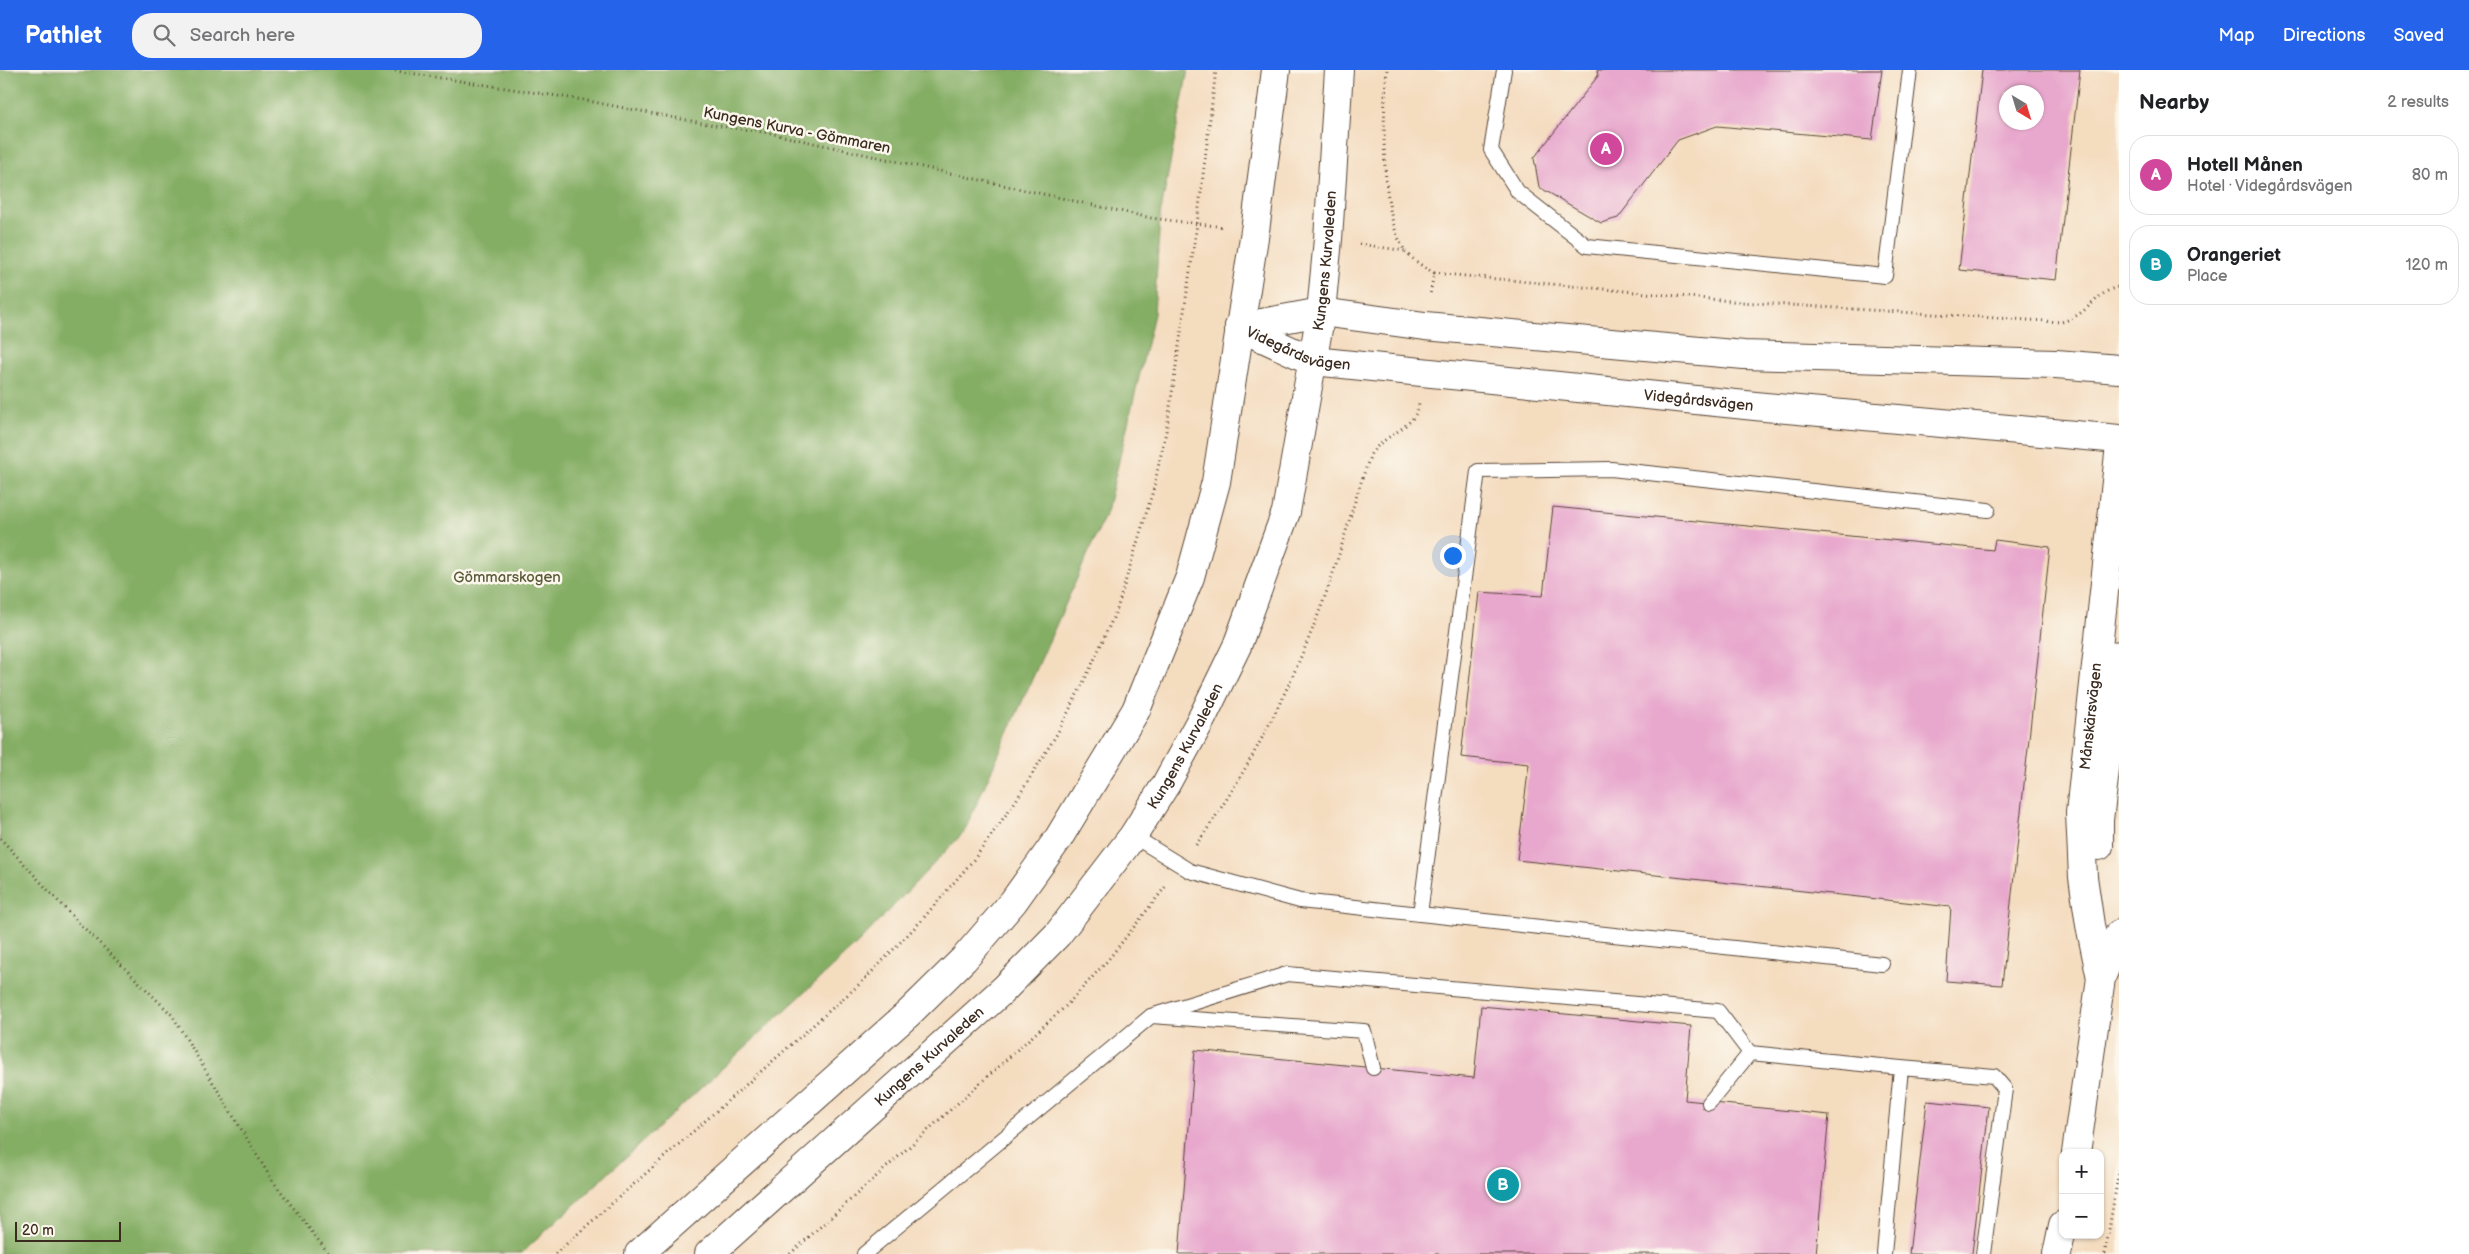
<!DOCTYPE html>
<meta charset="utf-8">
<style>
body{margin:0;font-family:"Balsamiq Sans",sans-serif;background:#f2f2f2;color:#202124}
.controls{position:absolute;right:15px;bottom:15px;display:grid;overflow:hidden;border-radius:10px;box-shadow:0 1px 4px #0004}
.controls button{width:45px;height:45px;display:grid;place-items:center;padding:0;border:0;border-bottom:1px solid #e0e0e0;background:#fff;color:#202124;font:25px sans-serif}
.compass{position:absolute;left:1999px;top:15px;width:45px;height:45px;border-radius:50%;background:#fff;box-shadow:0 1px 4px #0004;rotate:142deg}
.scale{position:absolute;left:15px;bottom:12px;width:106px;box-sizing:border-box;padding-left:5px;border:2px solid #3b2a1e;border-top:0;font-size:14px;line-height:18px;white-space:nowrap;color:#3b2a1e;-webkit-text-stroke:4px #fbf7ec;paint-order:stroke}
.you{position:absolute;left:1452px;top:485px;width:18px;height:18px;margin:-12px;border:4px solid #fff;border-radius:50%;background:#1a73e8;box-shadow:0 0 0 8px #1a73e833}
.badge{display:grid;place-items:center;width:32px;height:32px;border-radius:50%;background:#2563eb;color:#fff;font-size:16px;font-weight:700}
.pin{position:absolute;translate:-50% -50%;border:2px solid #fff;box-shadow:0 1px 5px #0006}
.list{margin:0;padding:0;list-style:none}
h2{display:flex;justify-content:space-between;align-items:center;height:65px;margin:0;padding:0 20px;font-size:21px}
h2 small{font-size:16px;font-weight:400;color:#757577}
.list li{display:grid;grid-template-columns:32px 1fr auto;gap:15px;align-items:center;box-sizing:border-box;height:80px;margin:0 10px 10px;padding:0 10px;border:1px solid #e0e0e0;border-radius:20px}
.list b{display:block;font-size:19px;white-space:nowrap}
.list p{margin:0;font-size:16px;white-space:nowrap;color:#757577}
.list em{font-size:16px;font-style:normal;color:#757577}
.icon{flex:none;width:28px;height:28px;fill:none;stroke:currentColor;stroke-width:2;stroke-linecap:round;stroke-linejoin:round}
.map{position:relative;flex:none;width:2119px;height:1184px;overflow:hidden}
header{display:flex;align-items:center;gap:30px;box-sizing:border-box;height:70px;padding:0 25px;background:#2563eb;color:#fff}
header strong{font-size:24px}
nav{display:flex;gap:28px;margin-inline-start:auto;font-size:18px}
.search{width:350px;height:45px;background:#f2f2f2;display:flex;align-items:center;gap:12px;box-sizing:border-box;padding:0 18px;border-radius:20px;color:#757577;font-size:19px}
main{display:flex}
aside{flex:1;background:#fff}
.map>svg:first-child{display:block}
.forest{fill:#85ae65;stroke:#606c42}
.building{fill:#e8a8cd;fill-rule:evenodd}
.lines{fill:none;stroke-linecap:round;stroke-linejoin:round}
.service-casing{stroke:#574536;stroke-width:16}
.minor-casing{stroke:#574536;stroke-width:30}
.tertiary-casing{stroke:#574536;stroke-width:30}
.path{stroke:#574536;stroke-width:3;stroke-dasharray:1 4;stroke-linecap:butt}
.service{stroke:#fff;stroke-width:14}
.minor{stroke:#fff;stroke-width:28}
.tertiary{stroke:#fff;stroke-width:28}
.labels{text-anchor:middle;stroke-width:5;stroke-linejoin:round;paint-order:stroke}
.street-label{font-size:15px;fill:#3b2a1e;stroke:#fbf7ec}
.park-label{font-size:15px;fill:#5b5a38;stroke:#fbf7ec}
</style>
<header>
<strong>Pathlet</strong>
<div class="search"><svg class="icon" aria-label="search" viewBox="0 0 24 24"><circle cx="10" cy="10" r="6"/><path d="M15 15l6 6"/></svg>Search here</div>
<nav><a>Map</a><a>Directions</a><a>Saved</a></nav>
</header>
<main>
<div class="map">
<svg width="2119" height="1184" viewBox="0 0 2119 1184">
<rect width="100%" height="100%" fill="#fbf7ec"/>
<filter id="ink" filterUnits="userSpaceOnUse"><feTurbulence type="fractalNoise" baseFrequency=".02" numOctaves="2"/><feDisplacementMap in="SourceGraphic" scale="10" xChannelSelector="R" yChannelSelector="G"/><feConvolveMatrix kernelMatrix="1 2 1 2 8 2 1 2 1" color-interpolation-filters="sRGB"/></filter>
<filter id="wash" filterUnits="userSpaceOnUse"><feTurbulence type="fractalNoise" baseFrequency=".0096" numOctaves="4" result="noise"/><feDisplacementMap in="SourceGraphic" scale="20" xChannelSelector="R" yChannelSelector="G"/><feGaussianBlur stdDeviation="1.12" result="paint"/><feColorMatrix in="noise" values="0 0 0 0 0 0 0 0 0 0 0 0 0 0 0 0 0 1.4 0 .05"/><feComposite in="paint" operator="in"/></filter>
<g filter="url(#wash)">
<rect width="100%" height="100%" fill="#f4dcbf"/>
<path class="forest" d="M0 0H1188L1160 146 1154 244 1107 441 964 762 857 874 522 1183 0 1184Z"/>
<g id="blocks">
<g class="building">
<path d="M1597 0H1882L1872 70 1717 56 1678 70 1618 148 1601 153 1539 117 1534 88 1598 6Z"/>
<path d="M1982 0H2080L2056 210 1959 200ZM2006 22H2036V52H2006Z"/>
<path d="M1553 437 1993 480 1995 470 2050 477 2002 915 1946 911 1951 837 1517 790 1529 694 1461 687 1479 522 1543 526Z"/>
<path d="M1481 936 1691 956 1685 1030 1829 1045 1816 1184H1179L1195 980 1474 1008Z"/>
<path d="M1927 1031 1989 1037 1972 1184H1909Z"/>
</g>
</g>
</g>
<g filter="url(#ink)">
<use href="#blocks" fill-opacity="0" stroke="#574536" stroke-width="1"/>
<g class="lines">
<g class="service-casing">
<g id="service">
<path d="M1504 0 1491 80 1518 122 1587 176 1885 206 1910 0"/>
<path d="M1133 766 1190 801 1300 831 1882 894"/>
<path d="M1420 844 1478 401 1611 399 1988 440"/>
<path d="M1151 946 1287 904 1718 941 1750 983"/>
<path d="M1901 998 1994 1006 2005 1019 1983 1184"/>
<path d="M1709 1033 1750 983 1901 998 1884 1184"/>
<path d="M864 1184 1151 946 1364 961 1373 998"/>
</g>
</g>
<g class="minor-casing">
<g id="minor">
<path d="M2099 776V750L2119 585"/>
<path id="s1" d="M2101 908 2090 855 2083 807 2080 743 2119 384"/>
<path d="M2101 908 2119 864"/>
<path d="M2076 1083 2101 908 2100 891"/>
<path d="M2057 1184 2063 1155"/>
</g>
</g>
<g class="tertiary-casing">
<g id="tertiary">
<path id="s2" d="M1239 257 1313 291 1765 337 2119 369"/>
<path d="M1239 257 1321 242 1425 256 1744 285 2056 294 2119 299"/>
<path d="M639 1184 909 943 964 889 1013 832 1058 769 1136 640 1190 507 1216 412 1255 161 1276 0"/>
<path id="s3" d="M709 1184 1003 920 1058 864 1133 766 1166 714 1203 646 1237 576 1286 442 1321 242 1328 169 1339 0"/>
</g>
</g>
<g class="path">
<path d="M390 0 583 30 707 54 769 63 1151 148 1224 157"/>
<path d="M1387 0C1383 44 1379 146 1406 182 1414 191 1424 197 1434 203L1430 225"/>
<path d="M1359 174 1406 181"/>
<path d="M1434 203 1741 232 2061 252C2088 246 2096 221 2119 217"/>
<path d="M0 768 70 844 172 945 272 1110 329 1184"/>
<path d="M1196 775C1250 699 1292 616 1324 529 1342 481 1353 431 1371 384 1385 363 1415 359 1419 334"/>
<path d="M555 1184 863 911 920 852 975 788 1015 732 1057 664 1090 599 1117 539 1153 421 1167 357 1197 154 1216 0"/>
<path d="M790 1184 1066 936 1108 890 1166 816"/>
<path d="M2105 1184 2119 1100"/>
</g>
<use href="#service" class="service"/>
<use href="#minor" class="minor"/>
<use href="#tertiary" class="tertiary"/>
</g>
</g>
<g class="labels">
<g class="street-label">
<text transform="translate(797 60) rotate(11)" y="5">Kungens Kurva - Gömmaren</text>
<text dy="5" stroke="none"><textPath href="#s3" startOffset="1211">Kungens Kurvaleden</textPath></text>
<text dy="5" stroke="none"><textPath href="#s2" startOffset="64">Videgårdsvägen</textPath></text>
<text dy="5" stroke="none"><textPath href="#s2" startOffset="469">Videgårdsvägen</textPath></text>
<text dy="5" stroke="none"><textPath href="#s1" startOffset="264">Månskärsvägen</textPath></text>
<text dy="5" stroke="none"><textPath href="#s3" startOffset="701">Kungens Kurvaleden</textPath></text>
<text dy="5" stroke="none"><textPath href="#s3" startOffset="296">Kungens Kurvaleden</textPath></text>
</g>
<g class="park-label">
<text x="507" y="512">Gömmarskogen</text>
</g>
</g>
</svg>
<div class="controls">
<button>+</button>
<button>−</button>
</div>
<svg class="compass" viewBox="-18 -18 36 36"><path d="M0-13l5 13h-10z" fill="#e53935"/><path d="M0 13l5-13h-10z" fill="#757577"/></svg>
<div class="scale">20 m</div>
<div class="you"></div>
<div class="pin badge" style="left:1606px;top:79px;background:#d1479c">A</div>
<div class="pin badge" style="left:1503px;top:1115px;background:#0f9aa8">B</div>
</div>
<aside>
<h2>Nearby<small>2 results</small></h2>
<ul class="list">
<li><span class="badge" style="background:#d1479c">A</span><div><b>Hotell Månen</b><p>Hotel · Videgårdsvägen</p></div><em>80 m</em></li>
<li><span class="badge" style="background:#0f9aa8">B</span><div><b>Orangeriet</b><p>Place</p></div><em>120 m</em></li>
</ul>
</aside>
</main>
